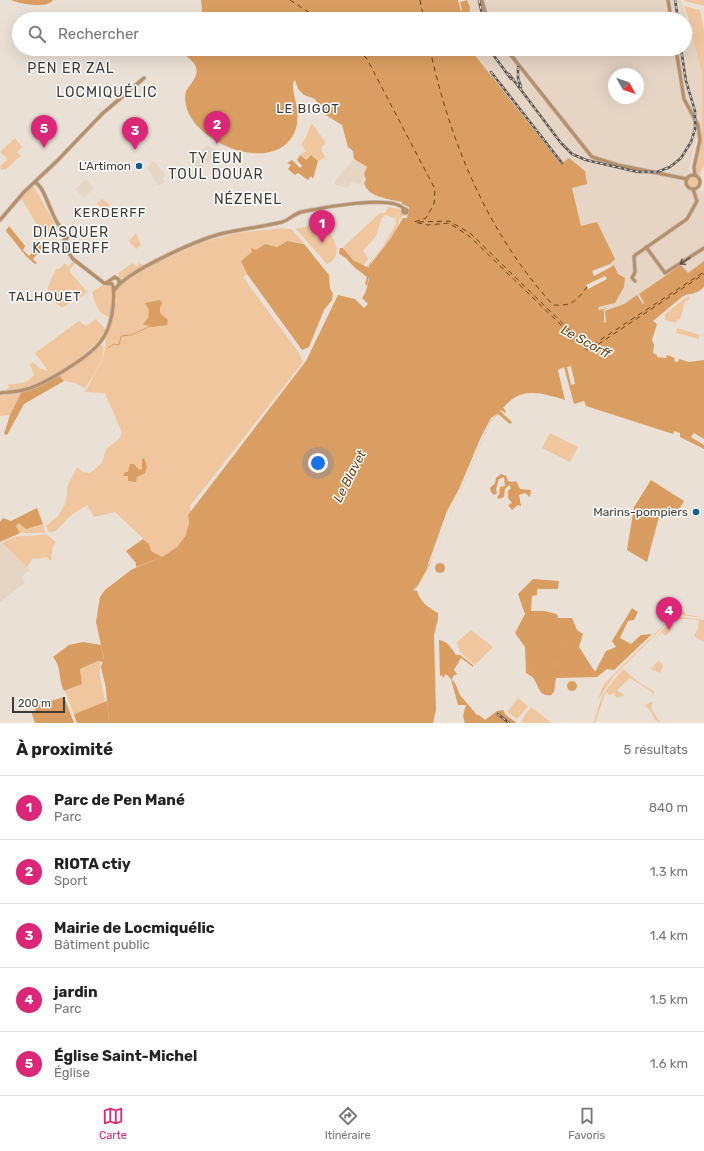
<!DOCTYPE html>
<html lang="fr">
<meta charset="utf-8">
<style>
body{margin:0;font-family:Rubik,sans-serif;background:#f6f6f6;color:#222}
.compass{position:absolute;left:608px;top:68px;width:36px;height:36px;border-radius:50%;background:#fff;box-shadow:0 4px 16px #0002;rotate:130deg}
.scale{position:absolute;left:12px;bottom:10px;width:53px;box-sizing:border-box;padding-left:4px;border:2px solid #3e3a36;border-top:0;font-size:11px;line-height:14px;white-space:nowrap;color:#3e3a36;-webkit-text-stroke:3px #fff;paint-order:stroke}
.you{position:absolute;left:318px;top:463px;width:14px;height:14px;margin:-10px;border:3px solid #fff;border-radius:50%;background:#1a73e8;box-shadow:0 0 0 6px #1a73e833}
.badge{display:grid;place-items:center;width:26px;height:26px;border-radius:50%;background:#db2777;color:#fff;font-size:13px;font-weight:700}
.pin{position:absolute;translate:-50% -33px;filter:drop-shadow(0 1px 2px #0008)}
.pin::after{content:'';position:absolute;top:21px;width:14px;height:12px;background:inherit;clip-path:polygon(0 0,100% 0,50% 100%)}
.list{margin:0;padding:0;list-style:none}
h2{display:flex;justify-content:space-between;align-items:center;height:52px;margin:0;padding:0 16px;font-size:17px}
h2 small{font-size:13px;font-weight:400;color:#767676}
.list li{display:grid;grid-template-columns:26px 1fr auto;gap:12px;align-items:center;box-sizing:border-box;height:64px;padding:0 16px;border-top:1px solid #e0e0e0}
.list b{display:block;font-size:15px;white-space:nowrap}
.list p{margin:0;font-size:13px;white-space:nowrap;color:#767676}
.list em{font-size:13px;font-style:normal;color:#767676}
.icon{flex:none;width:22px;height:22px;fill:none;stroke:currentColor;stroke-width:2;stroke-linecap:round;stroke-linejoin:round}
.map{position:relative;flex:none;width:704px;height:723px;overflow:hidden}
.search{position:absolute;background:#fff;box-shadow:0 4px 16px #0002;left:12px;right:12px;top:12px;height:44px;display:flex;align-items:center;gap:10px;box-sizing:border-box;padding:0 14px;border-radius:22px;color:#767676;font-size:15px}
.sheet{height:372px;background:#fff}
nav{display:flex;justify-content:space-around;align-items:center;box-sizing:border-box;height:56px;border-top:1px solid #e0e0e0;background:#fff;font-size:11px;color:#767676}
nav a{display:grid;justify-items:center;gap:2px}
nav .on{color:#db2777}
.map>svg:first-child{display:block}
.built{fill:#e6d5c5;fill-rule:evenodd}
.green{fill:#f0c69f}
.forest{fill:#d99c61}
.water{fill:#da9e62}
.pier{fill:#ebe0d6}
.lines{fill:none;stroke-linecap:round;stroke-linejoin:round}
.stream{stroke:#da9e62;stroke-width:1}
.ferry{stroke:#684012;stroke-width:1;stroke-dasharray:5 4;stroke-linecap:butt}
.minor-casing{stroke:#c5bbb3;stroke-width:4.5}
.minor{stroke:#b98f68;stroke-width:3}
.rail-casing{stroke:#5a5550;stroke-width:2.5}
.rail{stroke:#fff;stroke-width:1;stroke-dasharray:3;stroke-linecap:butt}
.oneway{stroke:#5d4f42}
.poi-dot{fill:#125e91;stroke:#fff;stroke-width:1.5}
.labels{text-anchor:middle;stroke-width:3;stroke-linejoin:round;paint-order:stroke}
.poi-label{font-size:12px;fill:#3e3a36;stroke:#fff;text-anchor:end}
.neighbourhood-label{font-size:13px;letter-spacing:1px;fill:#3e3a36;stroke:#fff}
.water-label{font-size:13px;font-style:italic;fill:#684012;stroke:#fff}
.quarter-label{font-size:14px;letter-spacing:1px;fill:#3e3a36;stroke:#fff}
</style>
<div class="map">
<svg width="704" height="723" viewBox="0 0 704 723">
<rect width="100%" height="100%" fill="#ebe0d6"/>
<g class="built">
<path d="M467 0H681L692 35 702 74V126L697 137 686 182 690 188 704 191V261L688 273 681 265 639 294 644 303 643 304 637 295 618 307 604 323V312L602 311 606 308 599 310 598 307 618 274 613 267H611L581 226 572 187 585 171 569 158 561 164 470 49H685V19H468L470 7ZM614 74H638V98H614Z"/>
<path d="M206 145 220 152 201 168 197 167 194 164Z"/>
<path d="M354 159 368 168 362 183 358 184 352 181 347 188 334 184 337 178Z"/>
<path d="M154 161 165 174 163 179 165 182 158 186 147 167Z"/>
<path d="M85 179 94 188 83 198 76 189Z"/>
<path d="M2 543 30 570 21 577 25 583 0 602V544Z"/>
</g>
<g class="green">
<path d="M684 0H704V6L684 1Z"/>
<path d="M684 6 700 10 704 31V164L698 178 695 176 694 167 700 140 702 126V74L692 35 694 33Z"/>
<path d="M312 123 326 143 322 146V152L326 157 318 161 311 155 306 160 300 155 306 151 301 144 305 139Z"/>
<path d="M15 138 22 147 17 152 21 156 6 169 1 170 0 166 8 159 0 152Z"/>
<circle cx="693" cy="182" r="5.5"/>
<path d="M33 185 57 228 44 239 40 230 21 198Z"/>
<path d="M102 199 109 204 108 212 97 204Z"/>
<path d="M388 207 400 209 403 215H406L403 216 400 220 399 212 395 218 385 215 382 218 376 236 363 251 368 259 364 265C354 263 348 255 343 247L380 213H385Z"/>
<path d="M399 213C402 238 374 249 369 268L366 267 384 245 396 224V218Z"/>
<path d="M323 222C331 235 347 254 327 264L296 229Z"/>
<path d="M282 228 291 229 304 243 287 241 277 247 265 244 241 261 247 274 243 277 299 353 303 362 190 506 191 511C186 517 189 523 188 530 186 542 172 551 163 556L107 714 106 688 101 667 104 661 96 622 100 597 105 590 131 570 158 555 151 551 149 544 115 512 94 517 87 505 70 516 56 531 49 532 46 526 58 516 65 504 67 495V487L77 467 83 472 90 473 102 463 106 449 119 439 122 433 105 393 85 392 102 361 106 345 105 338 109 330 117 300 115 295 117 288 135 273 200 243 236 233Z"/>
<path d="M136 233 141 245 136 249 129 241Z"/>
<path d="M73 261 75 263 69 270C74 278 81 284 87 292L81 297 70 289 68 295 73 300 71 301 68 299 69 303 62 308 48 296V287L56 269H59L65 263 68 267Z"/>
<path d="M133 263 135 266H138V263L143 265 125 278H119L118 273Z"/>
<path d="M104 284 110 285 113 287 110 318 101 313 95 303 92 292Z"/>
<path d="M690 296 689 300 685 301 680 320 677 319 676 323 665 320V314L685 298Z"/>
<path d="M96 319 106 330C92 355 34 393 5 390L9 388 8 384C19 384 27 384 34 375L30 364 33 362 41 369 48 371 35 353 79 321 86 326Z"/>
<path d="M677 328 700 335 699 339 676 333Z"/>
<path d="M99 345 103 346C106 360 92 377 85 388L75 383 64 381 58 374Z"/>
<path d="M22 391 10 415 0 416V394Z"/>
<path d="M550 433 578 447 570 462 542 448Z"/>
<path d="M19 523 34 527 43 524 45 533H20L16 526Z"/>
<path d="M46 534 56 542 53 547 51 557 52 558 50 561 47 557 38 559 33 558 27 567 2 543C20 532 28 538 46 534Z"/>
<path d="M681 608 685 614 704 618 680 615 669 621 614 676 597 701 604 684Z"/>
<path d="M679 617 704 620V642L694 636 698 628 699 620C687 619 680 617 670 624L673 626 666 636 662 633 667 627 654 640 662 630Z"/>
<path d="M471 630 493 647 475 665 460 652 457 642Z"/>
<path d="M659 660 663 666 660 673 651 669Z"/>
<path d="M98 661 100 662V676L105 702 74 715 65 691 82 684 80 669Z"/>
<path d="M623 669 641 684 654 691 653 696 652 692 630 678 617 690 624 695 617 698 614 693 609 695 606 691 595 723H593L603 694Z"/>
<path d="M518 698 528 706 517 719 507 712Z"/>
<path d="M653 701 651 709 661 723 655 720 651 712 645 705Z"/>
<path d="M531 707 552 723H523L521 721Z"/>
</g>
<g class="forest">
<path d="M300 155 306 160 311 155 318 161 313 179 311 176 308 180 298 173 295 175 288 169 291 165 287 163 292 160 300 168 302 166 297 160Z"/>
<path d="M9 226 25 246 23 250 29 256 40 245 43 247 33 259 37 263 35 264 26 256 6 231Z"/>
<path d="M340 248H343L353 260 369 268 370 271 367 286 365 284 367 277 354 267 346 258 339 254Z"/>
<path d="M58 374 64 381 24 404 7 435 4 434 10 415 22 391 43 384Z"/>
<path d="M501 474 506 476 508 481 512 482 516 481 520 489 531 490 530 497 525 493 519 495 521 506 518 505 512 510 508 505 512 503 508 498V491L511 488 509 485 505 489 504 497 499 499 497 497 499 495 500 487 505 486 504 477 499 479 496 489 497 493 494 495 491 492 490 488 495 483 496 478Z"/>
<path d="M651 480 684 501 674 518 660 513 647 562 627 550 634 507Z"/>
<path d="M37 508 43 524 26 529 19 523 16 526 20 533 0 542V522L3 518 11 521Z"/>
<path d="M143 539 149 544 151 551 162 557 136 567V563L126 551Z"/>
<circle cx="440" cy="568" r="5"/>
<path d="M533 579 559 581 558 589H537V595L532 596 531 611H544L557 614 558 618H572L577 630 583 634 579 647 595 672 606 651 616 647 612 641 632 608 638 612 634 620 628 621 620 638 631 644 641 635 652 634 614 670 607 669 597 677 556 678 554 692 551 695C539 697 539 687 534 679 533 677 528 674 526 673L525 647 515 633 525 614 518 594Z"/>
<path d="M439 640C448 641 452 649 456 655H460L473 665V667L461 658 454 670 457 674 453 676 452 680 455 683 460 695 477 715H479L485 720 497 711 503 710 506 715 517 723H465L463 716 466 705H458L451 679 446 674 443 678 442 675 440 676Z"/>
<path d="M83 642 101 645 104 661 103 662 98 661 80 669 82 684 64 691C58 680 62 667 53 657L69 645Z"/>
<path d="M64 697 74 723H35L32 714 38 705Z"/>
<path d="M107 701 109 723H77L74 715 77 713Z"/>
</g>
<g class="water">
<path d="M11 0H53C47 9 20 4 11 0Z"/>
<path d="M201 0H458L461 11 462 10 460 2 467 0 470 7 468 19H200L202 10Z"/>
<path d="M179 49H470L561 164 569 158 585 171 587 184 572 188 581 226 597 222 615 259 610 264 611 267 614 265 618 274 625 278 624 287 615 303 598 307 599 310 607 308 602 311H604V323L606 322 605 311 624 304 637 295 643 304 644 303 639 294 681 265 688 273 704 261V287C695 296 690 292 682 297L653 321 657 324 652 340 654 345 653 353 657 355V357L666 358 667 355 675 358 674 361 678 362 679 359 689 362 704 360V449L680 437V433L674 431 673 434 586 406 584 401 574 404 564 367 558 370 565 400C541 393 521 386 503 408L506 411 505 413 501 410 500 411 512 422 510 424 498 414 490 422 429 566 417 587 413 590 417 591C420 601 428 608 438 613V619L434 635 436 710 433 723H109L106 688 101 667 104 658 96 622 100 597 105 590 131 570 162 557 177 547 186 535 189 522 188 515 306 361 338 295 355 299 364 308 368 304 362 298C368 290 370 276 369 266L391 238 403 218H407L409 207 402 204V202C390 199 368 198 364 183L366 180 364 174 367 167 354 159 353 151 348 147 342 125 324 114 315 99 304 95 298 89 295 80C286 87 311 122 286 144 255 172 176 132 186 91 193 81 203 71 191 60 187 56 182 54 179 49Z"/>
<path d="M287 241 304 244 329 275 330 288 333 294 332 300 324 310 309 347 302 350 247 274 241 261 252 252 251 248 256 250 265 244 277 247Z"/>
<path d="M160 300 162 303 160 308V313L168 320 167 325 152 327 143 324 148 318 149 310 145 303Z"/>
<path d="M144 458 147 466 145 473 137 477 136 482 128 481V476H123L125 472H128L130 464H134L139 470 142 469V459Z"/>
<circle cx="526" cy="626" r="5"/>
<circle cx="566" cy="643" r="5"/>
<circle cx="537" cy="647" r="4.5"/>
<circle cx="554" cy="663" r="5"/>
<circle cx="531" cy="670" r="5"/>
<circle cx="550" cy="685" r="5"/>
<circle cx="572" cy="686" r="5"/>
</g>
<g class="pier">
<path d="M610 264 611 267 594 276 592 271Z"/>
<path d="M605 276 607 279 588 289 586 285Z"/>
<path d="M571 366 575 384 571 385 567 367Z"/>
<path d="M498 413 490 422 433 557 426 570 447 511 459 489 481 437 491 418Z"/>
<path d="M694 433 704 439V445L691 437Z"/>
</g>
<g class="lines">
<path class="stream" d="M108 348 114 344 119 345 121 336 131 335 151 326"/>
<g class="ferry">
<path d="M290 0 319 19"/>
<path d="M420 0 424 19"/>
<path d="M358 49 367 59 435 189 434 204 426 218 414 222 428 225 449 223 469 236 588 351 704 274"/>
<path d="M430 49C450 142 488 234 553 305 573 306 575 302 587 287"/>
<path d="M419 222 449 221 470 233 588 348 704 272"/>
</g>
<g class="minor-casing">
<g id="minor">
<path d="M482 0 487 19"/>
<path d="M668 0 671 19"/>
<path d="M506 49 592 157 618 165 687 179"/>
<path d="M676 49 684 99 698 125 700 140 694 167 695 176"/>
<circle cx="693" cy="182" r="7"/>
<path d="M35 182C48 190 50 222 68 235L65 242"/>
<circle cx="405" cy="211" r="2"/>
<path d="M0 220 24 192 57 161 102 114 144 78"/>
<path d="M64 232V246L73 259 104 283 112 284"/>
<path d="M646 247 665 273 704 248"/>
<path d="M635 281 632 278 635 272 634 256 687 219 697 201 693 189"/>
<path d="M106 283 115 277 119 280V284"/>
<path d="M114 291C124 272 198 240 220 234 240 229 262 227 282 222 289 220 294 214 301 212 319 208 393 194 404 209"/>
<path d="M0 393C9 392 18 392 27 389 45 384 91 356 101 341 112 327 115 303 113 286"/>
</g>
</g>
<use href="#minor" class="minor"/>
<g class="rail-casing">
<g id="rail">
<path d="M479 0 483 19"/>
<path d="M675 0 678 19"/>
<path d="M489 49 511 79"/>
<path d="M518 67V78L521 87"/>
<path d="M491 72 562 163"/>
<path d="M509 74 561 143 572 154 586 160 638 172H657L670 167 681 158 691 142 695 129V111L686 81 681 49"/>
<path d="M498 714 509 723"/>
</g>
</g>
<use href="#rail" class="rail"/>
</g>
<defs><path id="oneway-shaft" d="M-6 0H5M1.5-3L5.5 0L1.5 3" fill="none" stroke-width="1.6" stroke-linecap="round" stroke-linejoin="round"/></defs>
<use class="oneway" href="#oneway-shaft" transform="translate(685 261) rotate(146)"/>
<g class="poi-dot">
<circle cx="139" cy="166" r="4"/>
<circle cx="696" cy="512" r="4"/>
</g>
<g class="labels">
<g class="poi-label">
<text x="131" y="170">L'Artimon</text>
<text x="688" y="516">Marins-pompiers</text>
</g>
<g class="neighbourhood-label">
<text x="308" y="113">LE BIGOT</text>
<text x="110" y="217">KERDERFF</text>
<text x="45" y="301">TALHOUET</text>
</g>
<g class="water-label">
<text transform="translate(586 341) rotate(29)" y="5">Le Scorff</text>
<text transform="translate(349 476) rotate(-63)" y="5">Le Blavet</text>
</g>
<g class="quarter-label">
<text x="71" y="73">PEN ER ZAL</text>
<text x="107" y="97">LOCMIQUÉLIC</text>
<text x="216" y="163">TY EUN<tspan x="216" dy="16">TOUL DOUAR</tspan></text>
<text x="248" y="204">NÉZENEL</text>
<text x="71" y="237">DIASQUER<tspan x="71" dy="16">KERDERFF</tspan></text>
</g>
</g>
</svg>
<svg class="compass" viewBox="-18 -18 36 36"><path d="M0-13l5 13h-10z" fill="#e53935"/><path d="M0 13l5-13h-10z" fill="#767676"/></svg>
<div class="scale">200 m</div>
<div class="you"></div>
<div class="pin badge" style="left:322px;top:243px">1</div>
<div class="pin badge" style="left:217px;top:144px">2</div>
<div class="pin badge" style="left:135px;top:150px">3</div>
<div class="pin badge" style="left:669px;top:630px">4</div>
<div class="pin badge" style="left:44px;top:148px">5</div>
<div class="search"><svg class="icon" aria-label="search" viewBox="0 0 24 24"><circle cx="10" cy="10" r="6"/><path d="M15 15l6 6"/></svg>Rechercher</div>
</div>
<section class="sheet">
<h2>À proximité<small>5 résultats</small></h2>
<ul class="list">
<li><span class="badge">1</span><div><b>Parc de Pen Mané</b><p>Parc</p></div><em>840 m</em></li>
<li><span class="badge">2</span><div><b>RIOTA ctiy</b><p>Sport</p></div><em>1.3 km</em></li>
<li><span class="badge">3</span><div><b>Mairie de Locmiquélic</b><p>Bâtiment public</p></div><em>1.4 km</em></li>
<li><span class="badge">4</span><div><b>jardin</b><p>Parc</p></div><em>1.5 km</em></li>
<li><span class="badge">5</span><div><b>Église Saint-Michel</b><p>Église</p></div><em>1.6 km</em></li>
</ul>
</section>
<nav>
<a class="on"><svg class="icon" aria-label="map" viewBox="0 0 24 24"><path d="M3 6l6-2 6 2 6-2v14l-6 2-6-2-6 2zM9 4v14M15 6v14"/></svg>Carte</a>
<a><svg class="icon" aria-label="directions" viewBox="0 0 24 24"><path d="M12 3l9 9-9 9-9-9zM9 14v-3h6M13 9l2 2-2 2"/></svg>Itinéraire</a>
<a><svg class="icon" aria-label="saved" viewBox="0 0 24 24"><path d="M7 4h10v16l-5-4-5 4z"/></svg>Favoris</a>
</nav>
